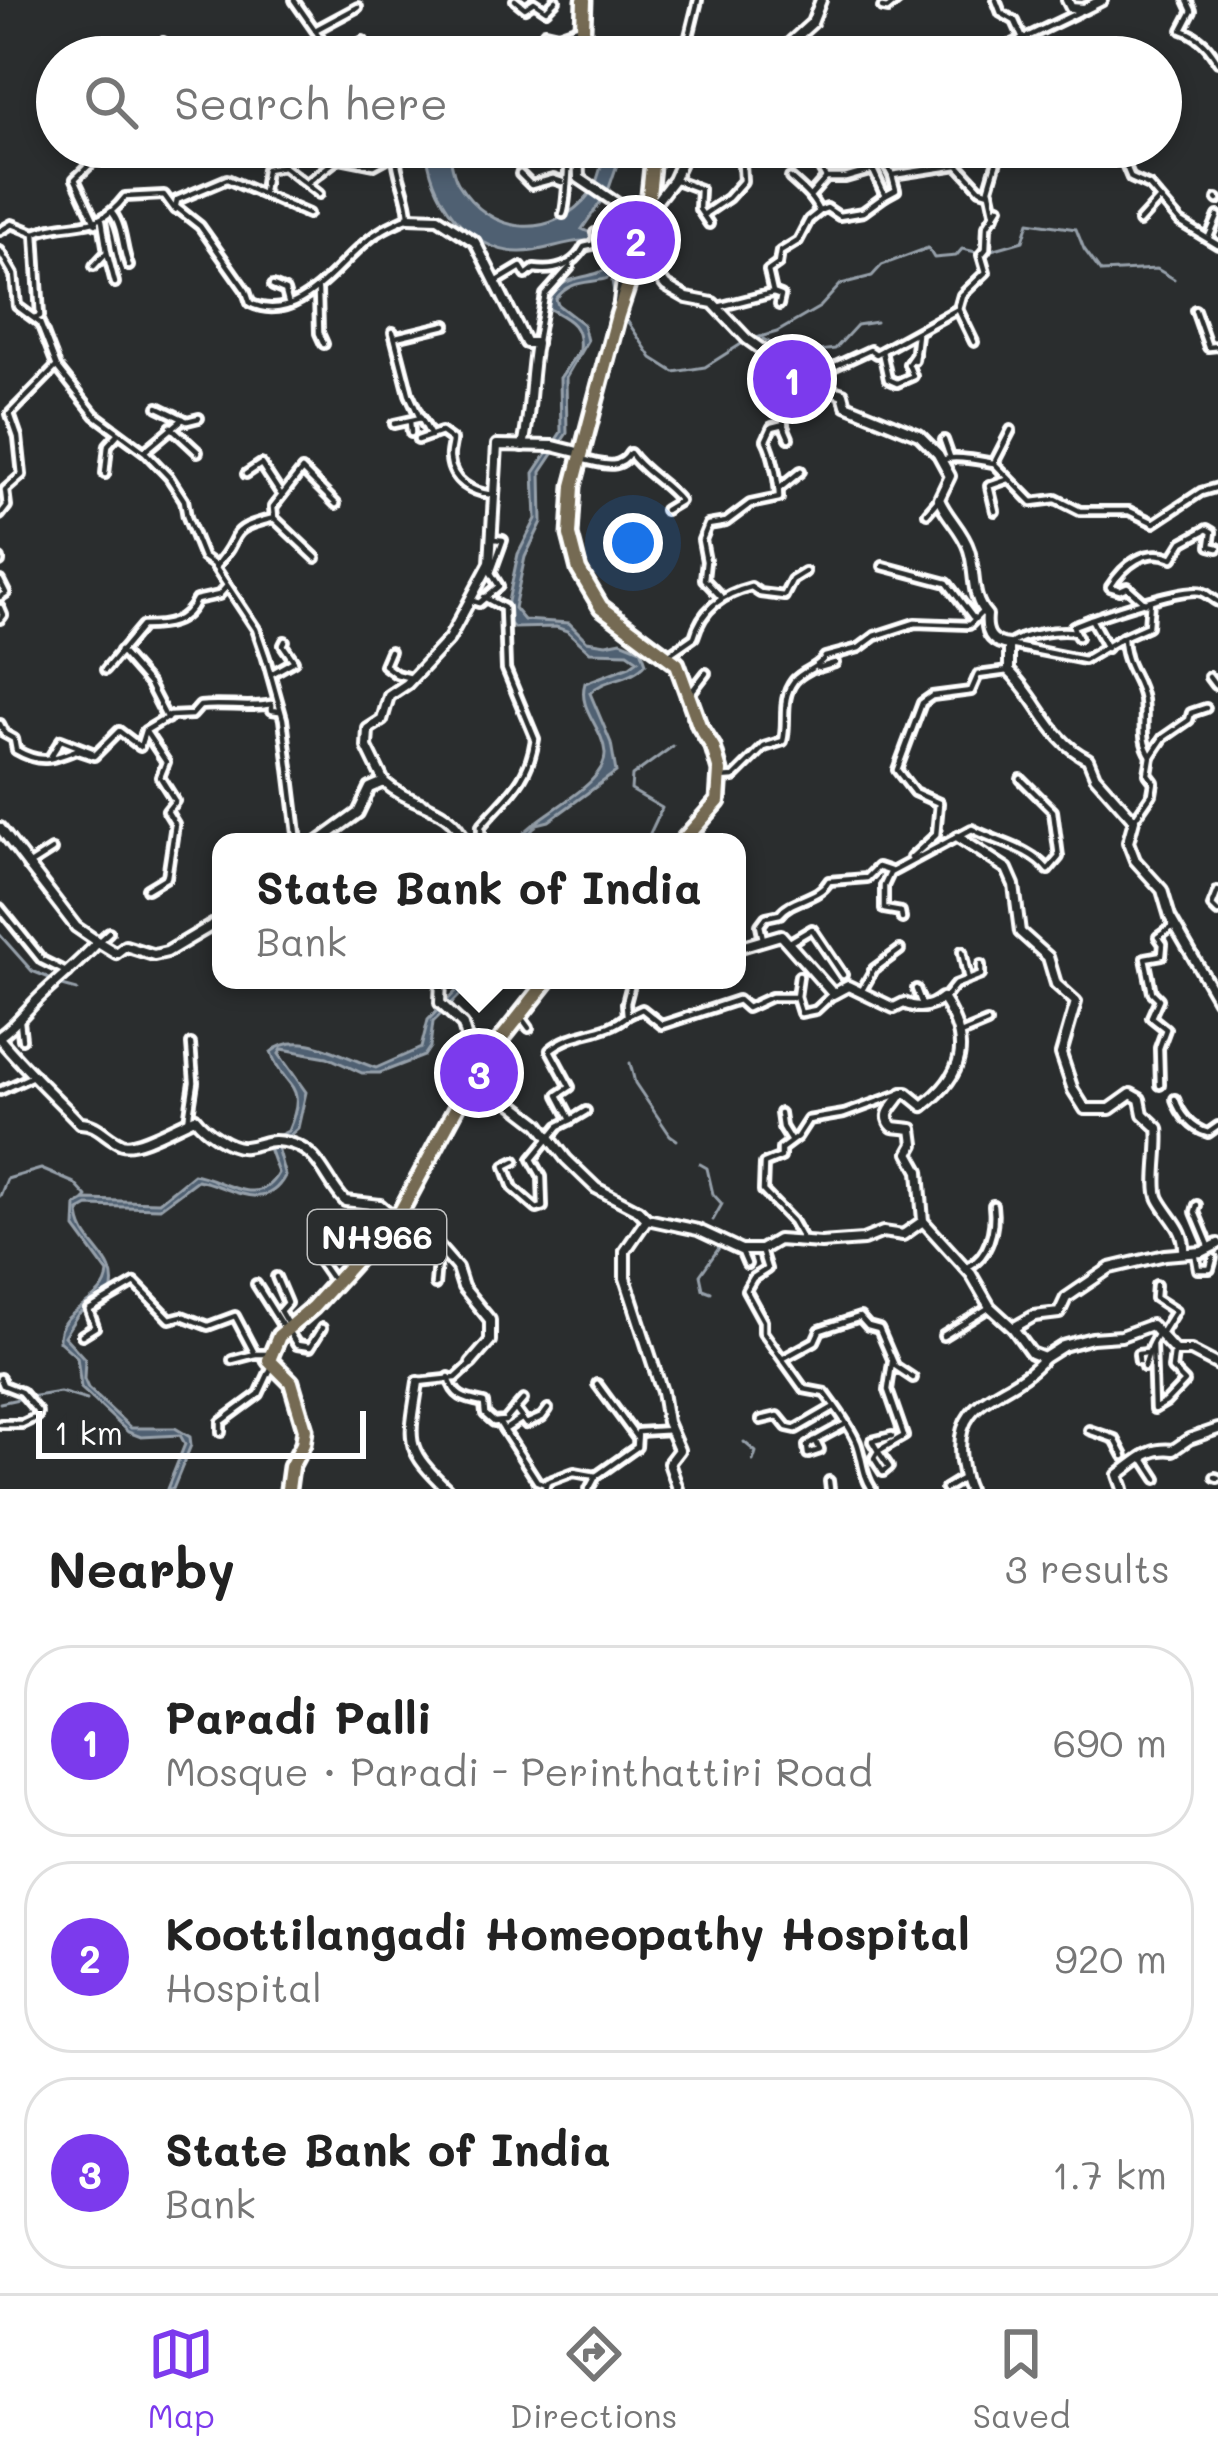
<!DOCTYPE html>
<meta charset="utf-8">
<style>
body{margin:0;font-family:Mali,sans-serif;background:#f6f6f6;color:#222}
.scale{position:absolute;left:36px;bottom:30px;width:330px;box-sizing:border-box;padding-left:12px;border:6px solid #fff;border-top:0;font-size:33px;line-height:42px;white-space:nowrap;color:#fff;-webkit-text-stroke:9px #2a2d2e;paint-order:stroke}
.you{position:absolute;left:633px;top:543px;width:42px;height:42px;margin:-30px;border:9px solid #fff;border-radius:50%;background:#1a73e8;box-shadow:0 0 0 18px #1a73e833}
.badge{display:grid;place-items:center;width:78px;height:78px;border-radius:50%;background:#7c3aed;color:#fff;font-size:39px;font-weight:700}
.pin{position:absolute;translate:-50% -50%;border:6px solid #fff;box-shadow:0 3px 12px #0006}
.popup{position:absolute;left:212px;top:833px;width:534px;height:156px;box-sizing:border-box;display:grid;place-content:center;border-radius:24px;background:#fff;filter:drop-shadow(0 3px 9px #0005);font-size:39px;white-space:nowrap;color:#767676}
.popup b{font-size:45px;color:#222}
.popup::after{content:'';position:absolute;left:50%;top:100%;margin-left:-24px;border:24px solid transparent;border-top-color:#fff}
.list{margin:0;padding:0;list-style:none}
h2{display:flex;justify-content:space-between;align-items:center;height:156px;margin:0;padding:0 48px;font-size:51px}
h2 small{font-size:39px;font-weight:400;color:#767676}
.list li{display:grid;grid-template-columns:78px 1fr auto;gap:36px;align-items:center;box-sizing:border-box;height:192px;margin:0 24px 24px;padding:0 24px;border:3px solid #e0e0e0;border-radius:48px}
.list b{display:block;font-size:45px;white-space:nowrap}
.list p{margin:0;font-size:39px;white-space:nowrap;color:#767676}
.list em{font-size:39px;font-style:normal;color:#767676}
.icon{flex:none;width:66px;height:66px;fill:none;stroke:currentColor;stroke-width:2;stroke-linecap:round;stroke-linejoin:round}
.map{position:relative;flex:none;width:1218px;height:1489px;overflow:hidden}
.search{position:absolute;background:#fff;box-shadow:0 6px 18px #0003;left:36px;right:36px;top:36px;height:132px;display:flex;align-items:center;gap:30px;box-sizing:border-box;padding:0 42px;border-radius:66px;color:#767676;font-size:45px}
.sheet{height:804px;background:#fff}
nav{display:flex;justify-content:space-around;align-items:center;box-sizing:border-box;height:168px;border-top:3px solid #e0e0e0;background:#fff;font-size:33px;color:#767676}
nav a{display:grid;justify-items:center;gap:6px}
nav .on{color:#7c3aed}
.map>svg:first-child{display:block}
.water{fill:#506172;stroke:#96a0aa;stroke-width:3}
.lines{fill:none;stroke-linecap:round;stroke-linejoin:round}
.stream{stroke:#96a0aa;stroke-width:3}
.minor-casing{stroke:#fff;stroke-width:14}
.tertiary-casing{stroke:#fff;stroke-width:16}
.secondary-casing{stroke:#fff;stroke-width:16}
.trunk-casing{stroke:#fff;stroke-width:21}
.minor{stroke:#2a2d2e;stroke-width:4.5}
.tertiary{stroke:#2a2d2e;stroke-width:8}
.secondary{stroke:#2a2d2e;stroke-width:8}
.trunk{stroke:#746b52;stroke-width:12}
.labels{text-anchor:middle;stroke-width:10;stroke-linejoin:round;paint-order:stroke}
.shield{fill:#2a2d2e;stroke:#bfc0c0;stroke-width:3}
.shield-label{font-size:33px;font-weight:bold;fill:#fff}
</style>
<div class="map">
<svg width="1218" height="1489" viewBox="0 0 1218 1489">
<rect width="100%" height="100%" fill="#2a2d2e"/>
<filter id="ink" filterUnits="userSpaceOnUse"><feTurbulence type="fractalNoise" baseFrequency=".00833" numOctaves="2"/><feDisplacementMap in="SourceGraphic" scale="24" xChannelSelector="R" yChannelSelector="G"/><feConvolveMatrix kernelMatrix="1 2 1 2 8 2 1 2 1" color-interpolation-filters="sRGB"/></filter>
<g filter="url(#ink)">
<g class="water">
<path d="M427 147H448C451 158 452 174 458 183 490 236 552 242 591 192 599 181 602 160 606 147H623L608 191 582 229C600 237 610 246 620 263L619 272C599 288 574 274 556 299L558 305 583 324 587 341 566 377 567 433 541 472 542 522 525 557 514 608 524 620 569 623 587 641 606 644 621 641 641 649 646 663C631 681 605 677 590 693L611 743 616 772 549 821 537 824 523 842H516C534 814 607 787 605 753 603 727 577 709 585 683L630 666 638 660 628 653 590 652 567 631 556 627 514 628 507 621 506 611 518 554 536 519 534 473 561 432 560 378 579 350C582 323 567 319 548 308 554 269 591 284 612 265L607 254 585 241C562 241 542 253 519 252 468 252 427 193 427 147Z"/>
<path d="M467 980H475L433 1022 430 1047 424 1056 380 1073H362L327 1057 282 1049 279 1054 306 1092 298 1128 277 1147 285 1176C264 1216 228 1185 197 1180L160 1208 88 1206 79 1211C79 1246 121 1257 111 1293L78 1314 64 1336 85 1359 84 1379 88 1388 131 1428H175L190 1437 191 1445 173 1489H167L185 1444 180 1435 141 1437 128 1432 81 1388 77 1357 59 1341C57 1307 106 1306 108 1273L75 1228 76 1205 85 1200 159 1202 193 1174C222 1178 258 1211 278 1173L269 1148 276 1137 288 1131C310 1081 283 1090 271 1052 299 1027 346 1059 376 1068L421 1048 428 1020Z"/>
</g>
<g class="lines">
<g class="stream">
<path d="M615 272 612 281 616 303"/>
<path d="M624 316 652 358 674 372 705 367 746 341"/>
<path d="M753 339 777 332 820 307 841 284 872 276 882 265 928 248 934 258 956 256 962 249 981 253 1023 241 1029 222 1076 229 1084 249 1101 272 1157 269 1174 279"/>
<path d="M763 339 781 348 798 342 811 352 835 349 857 325 876 322"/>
<path d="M646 842 662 808 631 790 632 776 673 746"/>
<path d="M0 935 32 971 52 979"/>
<path d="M59 985 77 990"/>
<path d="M469 1004 496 993 488 980"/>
<path d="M630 1063 635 1083 670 1135 677 1140"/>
<path d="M700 1164 707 1168 713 1194 722 1204 713 1220"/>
<path d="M0 1196 7 1179 41 1169 74 1183 87 1197 84 1200"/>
<path d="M711 1292 703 1289 700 1275 719 1248 718 1243"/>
<path d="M29 1397 60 1392 87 1400"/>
<path d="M0 1403 23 1398"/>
<path d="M744 1442 756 1452 753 1461"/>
</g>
<g class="minor-casing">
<g id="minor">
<path d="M294 0 331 53 336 56 363 41 368 57"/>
<path d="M515 0 525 8 534 2 546 10 556 0"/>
<path d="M1187 0 1192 11 1182 30C1202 37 1210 49 1218 62"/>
<path d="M882 8 887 9 898 0"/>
<path d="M317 29 358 7"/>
<path d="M544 42 545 32 558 35 578 28"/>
<path d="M154 57 163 42"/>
<path d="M684 57 698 0"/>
<path d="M953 57H984L1023 39 1015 21 1001 13 996 0"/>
<path d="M1034 57 1023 39 1079 12"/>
<path d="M365 147 371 164"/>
<path d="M809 147 826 178 811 195"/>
<path d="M876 147 892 175"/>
<path d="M945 147 948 166"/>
<path d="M1118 147 1131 178 1149 186 1180 222 1218 245"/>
<path d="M520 174 531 185 553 179 562 182"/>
<path d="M673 179 700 189 699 209 709 224"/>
<path d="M307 183 339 158 374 165 396 153 397 147"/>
<path d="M263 192 266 169 283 166 319 194"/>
<path d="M885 196 896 190 892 175 958 165 980 189 990 192"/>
<path d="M1217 199 1218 200"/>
<path d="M176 207 200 226 246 291 250 303C297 326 335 267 367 241 379 230 394 224 409 217 408 193 396 176 396 153"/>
<path d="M819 211 827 208 839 216 863 212 885 196 873 170 845 178H826"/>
<path d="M113 214C123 227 122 249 129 266"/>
<path d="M563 214C567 207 568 162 570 147"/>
<path d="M703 215 728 198 743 181 741 147"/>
<path d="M995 216 989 188 1001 147"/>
<path d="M1139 222 1159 200"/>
<path d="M96 224 75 179 108 147"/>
<path d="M0 231 12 224 35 233C74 217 95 236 125 197L164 195 175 210 177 200 227 179 308 214"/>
<path d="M595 233 626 241"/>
<path d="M1209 237 1218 216"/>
<path d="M0 251 14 275 17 306 40 323 57 367 95 415 145 452 169 477 184 500 187 517 203 557 213 564 256 629 266 658 283 719 298 842"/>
<path d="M107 252 115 283"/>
<path d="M94 266 107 252 102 221"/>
<path d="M496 282 521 267 526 275 534 269C555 272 574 266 584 247L593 245 598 234"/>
<path d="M273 286 285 291 288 302"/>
<path d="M318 290 319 333 324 344"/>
<path d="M773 293 781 296 779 305"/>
<path d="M718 307 773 293 768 271 778 264 780 252 798 241 809 220 819 212C813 197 801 188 790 178"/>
<path d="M958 309 974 342"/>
<path d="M1195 310 1208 347 1218 346"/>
<path d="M34 318 40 316 35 233"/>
<path d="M393 332 409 394 420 418"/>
<path d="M396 337 446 325"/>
<path d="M537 341 545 295 570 267"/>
<path d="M882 351 888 379 897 383 913 376 908 364 915 354"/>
<path d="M914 360 917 334"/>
<path d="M797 373 807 365 831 368 870 350 876 354 958 309 962 295 986 272 981 255 986 249 987 226 999 207"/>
<path d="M158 407 187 421 199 418"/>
<path d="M410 421 411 433"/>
<path d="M394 424 421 418 431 436"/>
<path d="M783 424 789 438"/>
<path d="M171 427 198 452"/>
<path d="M418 440 441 432 452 440C452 446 449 452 450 459 452 482 472 492 492 495"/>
<path d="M944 440 950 457"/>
<path d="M146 450 183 419"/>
<path d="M585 460C602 464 620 471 630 453 644 473 665 482 680 501L665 510"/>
<path d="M942 460C955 455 980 461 994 463L1032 502 1056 499 1080 511H1129L1154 523 1201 492 1218 487"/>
<path d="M994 463 1011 430"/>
<path d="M105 474 108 445 117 435"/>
<path d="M246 474 261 464 280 493"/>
<path d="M779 489 801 471"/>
<path d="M995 511 989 486 1009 479"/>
<path d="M927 513 939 499"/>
<path d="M0 515 7 506 5 490 22 475 18 437 10 414 56 367"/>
<path d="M316 558 274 518 273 507 302 470 336 504"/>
<path d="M0 559V562"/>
<path d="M883 566 947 583 974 619"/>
<path d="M215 567C246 535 221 531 274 518"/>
<path d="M0 581 6 593 0 597"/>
<path d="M720 596 704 579 706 561 702 540 708 525 726 522 750 504 779 498C779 484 773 453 766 440L772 427 784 424 781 402 775 393 791 368"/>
<path d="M473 601 479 603 499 586 491 573 503 540 494 539"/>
<path d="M1145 603 1127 587 1120 590 1110 587C1124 565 1146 546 1173 558L1183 542 1207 529 1212 532 1210 546 1218 548"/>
<path d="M0 608 3 615 0 619"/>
<path d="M1091 619 1107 648"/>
<path d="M1075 632 1073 626C1093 618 1184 586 1202 592 1208 594 1212 599 1218 602"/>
<path d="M1123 637 1148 626 1150 601"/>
<path d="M1009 645 1084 660 1123 637C1124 668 1139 676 1143 700 1146 722 1139 738 1151 756L1148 774 1154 782 1152 794 1134 820"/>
<path d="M1009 645C1022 634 1059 629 1075 632L1078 637"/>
<path d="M120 651 149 684 167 719"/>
<path d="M390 651 384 665 396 674 411 678"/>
<path d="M668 655 694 637C702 608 723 594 751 587L760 593 784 596 792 580 805 572"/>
<path d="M818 668 835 663"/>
<path d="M105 670 142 626C165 626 185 624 196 600L219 595 226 587"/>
<path d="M271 674 294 661 283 645 285 641"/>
<path d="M1209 677 1215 685 1218 682"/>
<path d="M689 695 706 673"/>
<path d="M0 724 5 734 14 739 16 750C40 764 51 760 76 750L94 756 119 731 140 747 145 731 170 716 192 715 200 706C224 703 250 709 272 704V710L279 711"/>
<path d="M146 732 166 762 160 777 175 801 167 811 175 824 167 877 147 889"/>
<path d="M51 756 61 740 92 752"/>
<path d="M1151 756 1163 738 1189 720 1191 713 1206 708"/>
<path d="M720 778 734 777 764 747 783 741C788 722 780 699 794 681 803 670 816 670 825 657L859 648 875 636 915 623 969 625 982 612"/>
<path d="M476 842 481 838V826C507 795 528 784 535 739L506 669 504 608 484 597"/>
<path d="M911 858 936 835 939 803 914 792 897 770 922 703 932 696 971 691 978 675 1008 671"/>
<path d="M27 866 52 850"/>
<path d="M1218 891 1212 906 1218 912"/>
<path d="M0 908 42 960 68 973"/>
<path d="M902 919 901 912 884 909V886L890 873 972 829C998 843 1029 847 1048 870L1059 857 1053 811 1021 779"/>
<path d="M763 939 760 925 766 917 780 914C792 898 818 900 829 881L867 878 878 867 890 871"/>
<path d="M98 942 109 932"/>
<path d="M790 942 812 929 843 975"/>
<path d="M962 951 968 980"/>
<path d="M916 989 923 1007"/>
<path d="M861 992 874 969 900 950"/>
<path d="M796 997 799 976"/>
<path d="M943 1000 955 985 981 975V965"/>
<path d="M627 1016 642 1009 662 1025 738 1000 747 1008 771 997H796L801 1013 816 1010 833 994"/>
<path d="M521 1017 529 1028"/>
<path d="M20 1021 22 1039"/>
<path d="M958 1035 987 1023"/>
<path d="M445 1065 470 1081"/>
<path d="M1160 1085 1159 1048 1166 1029 1151 1017 1159 999 1152 992 1145 958 1162 955 1163 944 1158 937 1175 925"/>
<path d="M0 1091 35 1075"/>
<path d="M1175 1099C1180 1114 1192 1129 1208 1133L1218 1126"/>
<path d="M780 1113 782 1127 790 1140"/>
<path d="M571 1120 586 1111"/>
<path d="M188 1121 194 1082 191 1044"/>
<path d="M515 1161 505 1166 513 1188 537 1209 543 1207 542 1177 532 1159 559 1126 571 1120 558 1095 570 1087 550 1050C575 1029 603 1036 627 1016L626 1003 632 980"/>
<path d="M1197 1205 1195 1212 1210 1248"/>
<path d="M804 1242 792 1221 763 1191 764 1164 781 1157V1149L797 1137 808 1120 844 1114 899 1094"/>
<path d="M741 1250 747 1264"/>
<path d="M761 1250 767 1269 753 1278 746 1290 763 1321V1332L804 1389 825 1393C836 1408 850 1426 857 1443 863 1460 862 1474 872 1489"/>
<path d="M1195 1252 1198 1269H1210L1213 1258"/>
<path d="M320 1262 334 1282"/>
<path d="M968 1267C989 1256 996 1229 993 1205"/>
<path d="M276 1277 287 1303 280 1311 287 1323"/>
<path d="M256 1284 285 1330"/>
<path d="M435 1285 438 1249"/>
<path d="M1156 1285 1155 1298 1175 1311 1160 1335"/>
<path d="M287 1329 297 1345 310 1347 322 1328"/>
<path d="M1159 1331 1152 1344 1154 1409 1166 1402 1185 1382 1172 1369 1174 1353"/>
<path d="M82 1335 95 1327 89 1310 135 1283 170 1319 182 1316 208 1326 235 1316 255 1354H269"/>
<path d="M943 1336 990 1307"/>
<path d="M784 1358 815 1341 820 1330 860 1317 868 1326 879 1329 895 1366 913 1378"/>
<path d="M232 1360 255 1354"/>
<path d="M1139 1361 1138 1354 1147 1353"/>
<path d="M1144 1367 1151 1346"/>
<path d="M449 1377C454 1397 464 1399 484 1403L485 1414 494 1422 505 1421 523 1400"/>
<path d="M0 1378 3 1385 21 1392 38 1412 37 1417 22 1424H0"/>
<path d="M418 1382 456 1378 471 1364"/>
<path d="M597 1384 636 1437"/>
<path d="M515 1409 526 1424 542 1417 548 1409"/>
<path d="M761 1420 778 1416 787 1427 796 1429 834 1407"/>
<path d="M499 1422 504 1430 521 1419"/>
<path d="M504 1430 537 1481 545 1484"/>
<path d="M1089 1430 1115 1439 1124 1456"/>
<path d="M221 1432V1422L259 1394 272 1366"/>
<path d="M892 1436 872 1441 878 1451 874 1458 883 1472 889 1467 878 1451 904 1436 888 1390 892 1362"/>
<path d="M815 1440 820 1450 808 1454 807 1446C819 1438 833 1431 846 1424"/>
<path d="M1142 1456 1157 1479"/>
<path d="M1215 1477 1218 1478"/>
<path d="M829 1481 830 1489"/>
<path d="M545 1489 547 1482 574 1472 596 1476"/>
<path d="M589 1489 596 1476 637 1447 638 1432 671 1430"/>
<path d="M945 1489 963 1478"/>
</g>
</g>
<g class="tertiary-casing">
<g id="tertiary">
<path d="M578 147 579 178 619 205 626 252 619 302"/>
<path d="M409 217 438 218 475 242 526 343H536C530 378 531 412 523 446"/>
<path d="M384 782C413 808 448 802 466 842"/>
<path d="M0 828 76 927 98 942"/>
<path d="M958 837 1007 869 1014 885 1020 932 1048 957 1056 984 1076 1002 1061 1054 1073 1090 1085 1109H1110L1131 1094 1140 1099 1143 1114 1158 1128C1161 1146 1152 1186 1159 1199 1169 1218 1186 1229 1184 1253"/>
<path d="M441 980 440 1003 463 1025 476 1071"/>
<path d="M0 1039C25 1069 53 1095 80 1123 98 1123 106 1138 122 1144 137 1149 179 1124 195 1118 204 1130 230 1149 245 1147 267 1144 267 1137 292 1144 321 1153 326 1182 345 1201L380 1205 417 1237 434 1234 437 1245 457 1268 463 1287 490 1320V1341L471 1363"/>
<path d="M418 1382C409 1442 403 1447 447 1489"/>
<path d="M968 1489C963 1479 963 1472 961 1461 952 1393 1010 1399 1044 1358"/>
<path d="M1123 1489 1118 1475C1138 1461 1148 1447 1173 1450L1189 1439 1218 1429"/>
</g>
</g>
<g class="secondary-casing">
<g id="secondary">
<path d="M1067 0 1071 8 1084 9 1102 0"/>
<path d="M788 57 791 42 812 23 821 0"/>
<path d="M649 211 673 180 688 147"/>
<path d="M643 250 644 258 666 286 687 298 713 303 747 339 807 382 843 394 846 405 919 435 938 454 950 476 939 499C946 517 963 530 969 550 976 572 970 597 987 615 985 633 991 643 1009 645V671C1039 699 1050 741 1088 759L1095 776 1134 820 1128 842 1135 860 1162 890 1170 917 1218 1000"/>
<path d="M318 842 358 813 370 788 384 782 367 747 368 729 382 720 389 696 407 684 449 639 490 563 497 445 553 446 581 453"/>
<path d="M737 936V937"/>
<path d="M737 948 781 935 833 994 848 986 894 1008 904 1003C918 1010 930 1008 942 998 972 1043 964 1075 923 1106L907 1093H902C895 1106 880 1114 893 1127L912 1129 914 1144 909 1153 919 1171 923 1221 971 1274 990 1307 1013 1328 1034 1316 1059 1313 1066 1298 1110 1268 1165 1255 1202 1252 1218 1244"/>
<path d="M0 1036C17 1024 27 1009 42 995 61 977 80 962 98 942L116 953 125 946 154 955 167 952 221 920"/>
<path d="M474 1074 539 1124 566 1159 596 1188 638 1210 647 1219 698 1230 741 1250H761L778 1240 821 1243 863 1240 883 1232 903 1235 923 1221"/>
<path d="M647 1219 625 1251V1278L662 1392 667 1422 679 1450 669 1463 678 1489"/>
<path d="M1013 1328 1031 1353 1044 1358 1063 1346 1092 1338 1121 1336 1151 1325 1175 1351H1191L1218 1365"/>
</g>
</g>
<g class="trunk-casing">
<g id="trunk">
<path d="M582 57 584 0"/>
<path d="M654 147 645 234 618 315 573 486 570 535 579 570 601 607 677 664 699 725 713 747 720 771 718 801 682 842"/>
<path d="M288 1489 291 1467 303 1444 305 1429 291 1382 269 1360 279 1336 313 1307 372 1242 394 1224 476 1071 548 980"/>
</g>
</g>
<use href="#minor" class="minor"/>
<use href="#tertiary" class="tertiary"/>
<use href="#secondary" class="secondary"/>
<use href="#trunk" class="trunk"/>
</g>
</g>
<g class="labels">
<rect class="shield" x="308" y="1210" width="138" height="54" rx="9"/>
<g class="shield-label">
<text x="377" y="1249">NH966</text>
</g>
</g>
</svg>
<div class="scale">1 km</div>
<div class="you"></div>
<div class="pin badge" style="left:792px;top:379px">1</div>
<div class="pin badge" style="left:636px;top:240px">2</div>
<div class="pin badge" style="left:479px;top:1073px">3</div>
<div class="popup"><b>State Bank of India</b>Bank</div>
<div class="search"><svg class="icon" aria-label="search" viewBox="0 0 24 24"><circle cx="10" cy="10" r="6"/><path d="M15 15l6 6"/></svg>Search here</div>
</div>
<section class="sheet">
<h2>Nearby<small>3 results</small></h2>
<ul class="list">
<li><span class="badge">1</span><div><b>Paradi Palli</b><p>Mosque · Paradi - Perinthattiri Road</p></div><em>690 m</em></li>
<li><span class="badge">2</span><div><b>Koottilangadi Homeopathy Hospital</b><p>Hospital</p></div><em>920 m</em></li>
<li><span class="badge">3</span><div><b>State Bank of India</b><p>Bank</p></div><em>1.7 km</em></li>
</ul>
</section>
<nav>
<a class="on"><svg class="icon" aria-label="map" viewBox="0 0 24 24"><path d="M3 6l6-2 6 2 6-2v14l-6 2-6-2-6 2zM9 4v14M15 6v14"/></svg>Map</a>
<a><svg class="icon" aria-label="directions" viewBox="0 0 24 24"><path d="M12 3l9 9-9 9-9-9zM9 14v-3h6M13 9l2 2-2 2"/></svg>Directions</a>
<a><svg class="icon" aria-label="saved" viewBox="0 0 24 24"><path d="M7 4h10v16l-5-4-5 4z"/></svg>Saved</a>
</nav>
